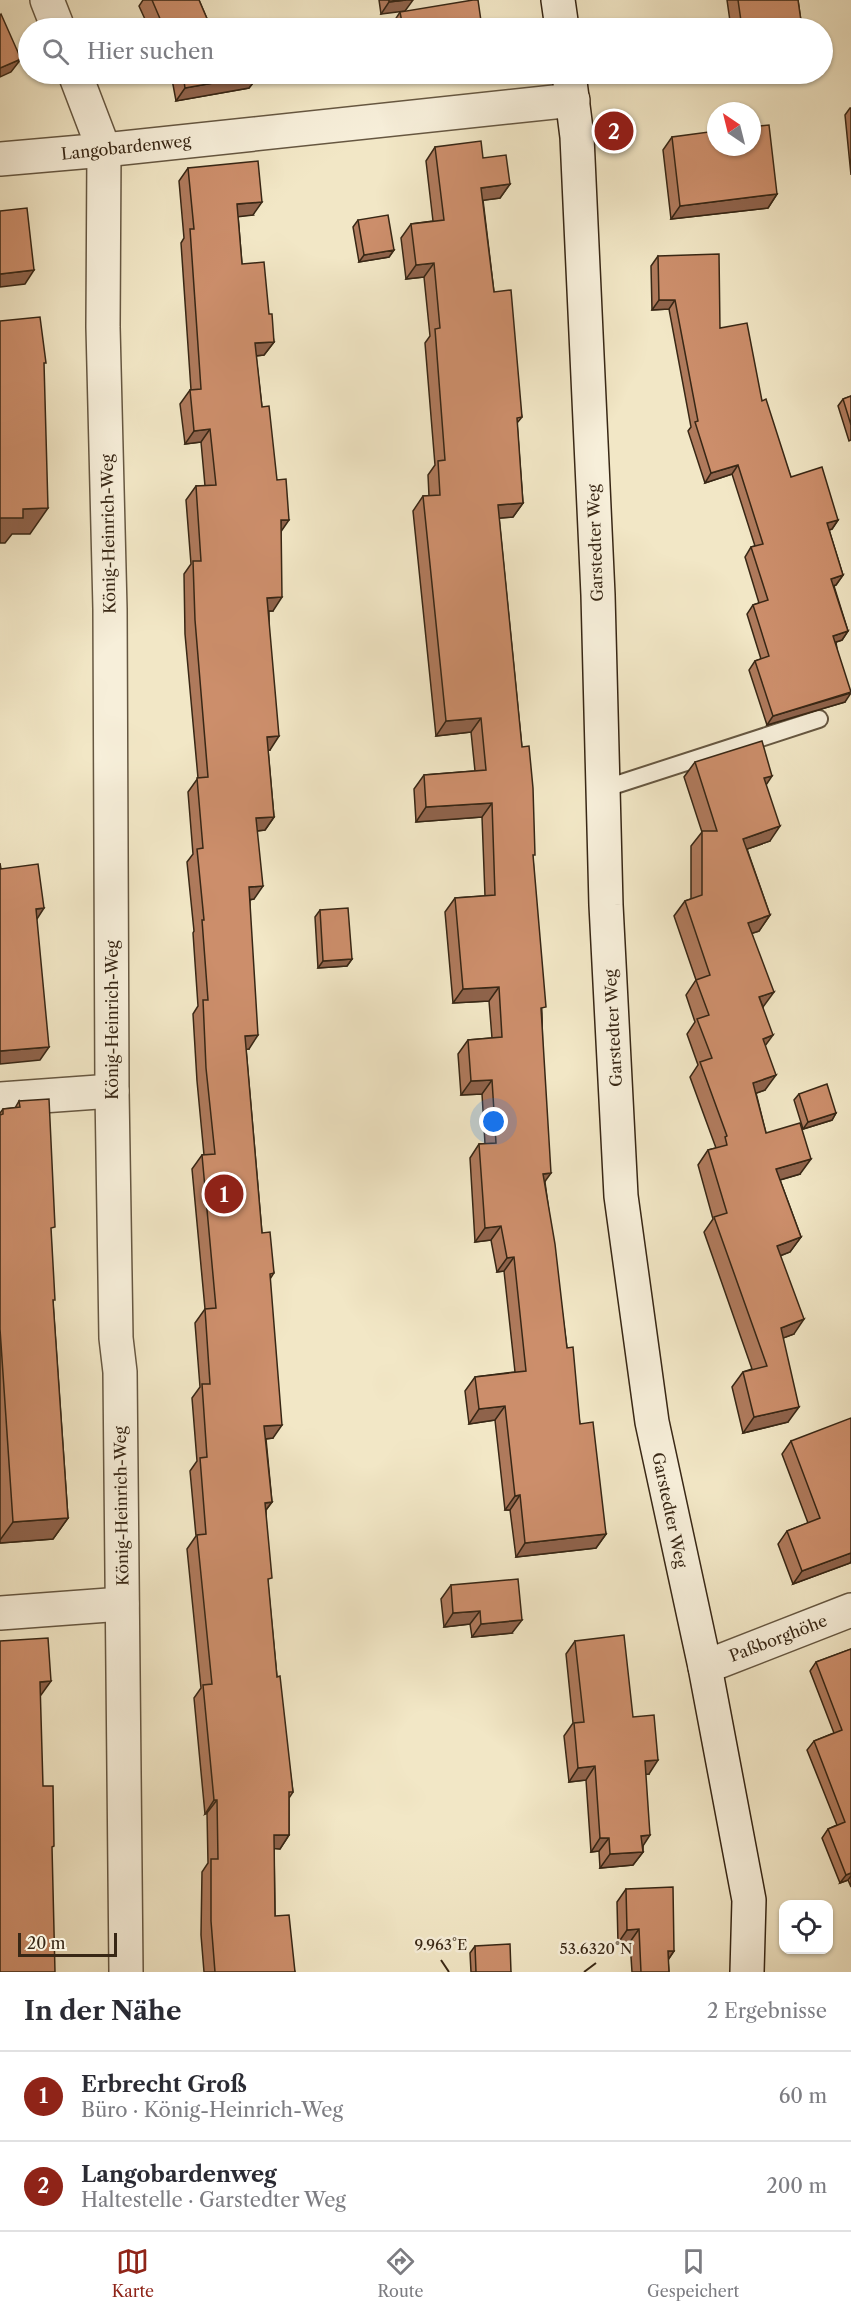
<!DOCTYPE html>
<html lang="de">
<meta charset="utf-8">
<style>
body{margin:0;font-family:"Libre Caslon Text",serif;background:#f2f2f3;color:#2b2b33}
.controls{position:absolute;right:18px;bottom:18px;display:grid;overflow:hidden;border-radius:12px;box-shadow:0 2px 4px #0004}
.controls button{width:54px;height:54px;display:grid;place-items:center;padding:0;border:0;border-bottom:2px solid #e1e1e2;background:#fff;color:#2b2b33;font:30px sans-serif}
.compass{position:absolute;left:707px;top:102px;width:54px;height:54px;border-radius:50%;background:#fff;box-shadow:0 2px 4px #0004;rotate:325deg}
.scale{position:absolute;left:18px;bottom:15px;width:99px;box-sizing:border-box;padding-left:6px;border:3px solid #382715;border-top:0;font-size:16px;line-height:21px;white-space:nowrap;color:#382715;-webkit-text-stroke:4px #f7efda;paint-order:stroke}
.you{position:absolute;left:494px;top:1122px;width:21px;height:21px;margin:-15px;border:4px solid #fff;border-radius:50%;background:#1a73e8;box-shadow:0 0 0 9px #1a73e833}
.badge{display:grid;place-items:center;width:39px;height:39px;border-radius:50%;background:#8f2418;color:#fff;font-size:20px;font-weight:700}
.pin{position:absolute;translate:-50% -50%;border:3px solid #fff;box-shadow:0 2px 6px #0006}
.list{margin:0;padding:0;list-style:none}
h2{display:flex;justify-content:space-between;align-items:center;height:78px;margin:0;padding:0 24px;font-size:26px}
h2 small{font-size:20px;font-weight:400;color:#7c7c81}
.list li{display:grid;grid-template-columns:39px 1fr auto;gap:18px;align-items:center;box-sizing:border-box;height:90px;padding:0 24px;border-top:2px solid #e1e1e2}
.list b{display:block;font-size:22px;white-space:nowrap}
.list p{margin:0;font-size:20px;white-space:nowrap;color:#7c7c81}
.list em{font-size:20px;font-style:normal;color:#7c7c81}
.icon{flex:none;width:33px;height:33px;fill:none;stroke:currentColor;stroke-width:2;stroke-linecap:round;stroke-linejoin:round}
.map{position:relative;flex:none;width:851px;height:1972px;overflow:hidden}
.search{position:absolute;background:#fff;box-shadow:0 2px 4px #0004;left:18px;right:18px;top:18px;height:66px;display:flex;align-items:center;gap:15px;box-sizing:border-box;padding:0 21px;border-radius:33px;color:#7c7c81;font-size:22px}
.sheet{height:258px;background:#fff}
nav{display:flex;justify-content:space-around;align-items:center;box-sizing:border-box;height:84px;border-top:2px solid #e1e1e2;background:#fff;font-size:16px;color:#7c7c81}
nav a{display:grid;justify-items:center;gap:3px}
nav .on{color:#8f2418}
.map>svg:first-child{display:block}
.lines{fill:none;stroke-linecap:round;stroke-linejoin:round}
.service-casing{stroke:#665741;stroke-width:20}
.minor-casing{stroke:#665741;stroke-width:36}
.secondary-casing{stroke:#382715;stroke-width:36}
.service{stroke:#f7efda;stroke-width:16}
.minor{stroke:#f7efda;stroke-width:33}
.secondary{stroke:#f7efda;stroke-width:33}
.wall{fill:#af7a5c;stroke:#382715;stroke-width:1.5}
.shaded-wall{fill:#8f634b;stroke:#382715;stroke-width:1.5}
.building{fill:#cc8e6b;stroke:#382715;stroke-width:1.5}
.ticks{fill:none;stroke:#382715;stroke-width:2}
.labels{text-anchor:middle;stroke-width:5;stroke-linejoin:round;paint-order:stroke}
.street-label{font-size:16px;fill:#382715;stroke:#f7efda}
.ticks-label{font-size:15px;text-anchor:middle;fill:#382715;stroke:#f7efda;stroke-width:5;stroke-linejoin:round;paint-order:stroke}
</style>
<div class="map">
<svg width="851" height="1972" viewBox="0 0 851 1972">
<rect width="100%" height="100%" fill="#f2e7c6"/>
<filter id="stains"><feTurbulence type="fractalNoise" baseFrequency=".00333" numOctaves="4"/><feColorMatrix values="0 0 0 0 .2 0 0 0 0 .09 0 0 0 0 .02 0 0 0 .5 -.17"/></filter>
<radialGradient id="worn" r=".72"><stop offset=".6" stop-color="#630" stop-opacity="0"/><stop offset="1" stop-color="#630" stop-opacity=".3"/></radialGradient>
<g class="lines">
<g class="service-casing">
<path id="service" d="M603 789 819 719"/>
</g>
<g class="minor-casing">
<g id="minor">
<path d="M47 0 58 28"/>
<path d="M75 74 104 150 103 327 110 609 112 1091 116 1338 120 1372 126 1972"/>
<path d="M0 159 104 150 573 100"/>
<path d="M0 1099 112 1091"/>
<path d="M0 1613 122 1604"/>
<path d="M705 1667 851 1610"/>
</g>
</g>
<g class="secondary-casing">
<g id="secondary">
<path d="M558 0 562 28"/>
<path d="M569 74 577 137 598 595 606 905 621 1196 652 1422 705 1667 749 1900 747 1972"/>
</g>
</g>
<use href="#service" class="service"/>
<use href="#minor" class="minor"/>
<use href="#secondary" class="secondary"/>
</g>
<g class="wall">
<path d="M143 0H199L211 28H149L139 6Z"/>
<path d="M379 0H413L381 14Z"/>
<path d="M727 0H798L802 28H731Z"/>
<path d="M400 12 482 28H391V26Z"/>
<path d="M171 74H259V75L249 88 176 101Z"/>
<path d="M850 108H851V175L845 115Z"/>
<path d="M672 137 777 194 768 208 671 219 663 150Z"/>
<path d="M435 147 483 158 510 184 500 198 483 200 494 292 522 417 517 423 523 503 513 517 499 518 533 858 542 1013 545 1182 567 1348 580 1424 606 1534 596 1548 516 1557 510 1510H505L495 1420 469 1424 465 1391 475 1377 515 1372 504 1271 497 1272 491 1240 475 1242 470 1158 479 1144H485L482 1094 461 1095 458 1054 468 1040 492 1038 489 1001 453 1003 445 912 455 898 485 896 482 817 416 822 414 789 424 775 475 771 471 732 436 736 413 511 423 496H429L428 475 435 465 425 343 430 336 424 277 406 279 401 238 411 224 433 221 426 161Z"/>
<path d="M188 168 253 215 238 216 242 264 269 314 274 342 264 355 256 356 262 407 281 532 273 611H269L270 750H268L274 817 265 830 257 831 254 899 250 900 249 1049H246L262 1233 274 1273 270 1279 273 1438 266 1439 272 1502 266 1510 268 1584 277 1677 293 1792 289 1798V1835L280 1849 274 1848 275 1916 295 1972H204L201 1935 202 1872 208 1863 207 1813 205 1814 194 1698 201 1688 187 1549 196 1536 190 1471 197 1461 192 1398 200 1387 195 1323 205 1309 192 1169 202 1155H204L197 1081 193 1014 198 1006 193 933 194 931 187 862 193 854 188 792 198 778 185 634 184 574 191 564 186 500 196 486H205L201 442 185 444 180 404 190 390H191L181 243 184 238 179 181Z"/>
<path d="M358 220 394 250 389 257 359 262 353 227Z"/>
<path d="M658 256 720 328 762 401 791 477 838 520 832 529 829 530 843 575 836 585 834 586 848 631 842 640 836 642 845 702 767 725 749 670 755 661 761 659 747 614 753 605 759 603 745 557 751 547 755 546 732 474 705 483 688 431 691 427 669 309 652 310 651 266Z"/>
<path d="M851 396V440L849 441 838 406 843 399Z"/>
<path d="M695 762 766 784 770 841 747 849 770 915 759 931 752 933 763 1007 765 1046V1090L756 1093 766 1133 800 1174 780 1180 801 1237 790 1252 780 1256 794 1334 783 1338 788 1422 743 1433 732 1387 743 1372 752 1369 704 1232 713 1219 698 1165 708 1150 716 1148 690 1077 698 1065 687 1034 695 1022 686 995 696 980 674 916 685 901 691 899V846L702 832 684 777Z"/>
<path d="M320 910 352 959 347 966 318 968 315 917Z"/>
<path d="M799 1094 836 1113 832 1120 803 1129 794 1100Z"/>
<path d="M19 1101 51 1233 53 1303 68 1518 53 1539 0 1543V1113L3 1109 15 1108Z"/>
<path d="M791 1441 850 1563 793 1584 778 1544 787 1531 808 1523 782 1454Z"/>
<path d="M451 1585 512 1633 472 1637 470 1624 444 1627 441 1599Z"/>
<path d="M575 1641 633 1717 649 1774H645L643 1852 633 1865 600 1868 599 1851 591 1852 586 1780 569 1782 564 1736 573 1723 566 1654Z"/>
<path d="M851 1649V1887L848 1880 840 1883 822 1838 828 1829 837 1825 807 1750 814 1741 834 1733 810 1671 816 1662Z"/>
<path d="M626 1889 674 1951 668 1960 669 1972H632L630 1942 618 1943 617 1902Z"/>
<path d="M475 1946 511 1972H471L470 1953Z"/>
</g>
<g class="shaded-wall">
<path d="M406 0H413L405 11 381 14 389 2Z"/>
<path d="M174 23 170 28H164Z"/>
<path d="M21 59 11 72 0 77V68Z"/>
<path d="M259 75 249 88 176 101 185 88Z"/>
<path d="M510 184 500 198 471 202 481 188Z"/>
<path d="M777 194 768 208 671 219 680 206Z"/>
<path d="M262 202 253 215 227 218 237 204Z"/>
<path d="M394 250 389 257 359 262 364 255Z"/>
<path d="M434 263 424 277 406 279 416 265Z"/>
<path d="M34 270 25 284 0 287V274Z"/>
<path d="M659 300H675L669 309 652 310Z"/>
<path d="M274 342 264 355 245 357 255 343Z"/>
<path d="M210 429 201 442 185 444 194 431Z"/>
<path d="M738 465 732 474 705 483 711 473Z"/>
<path d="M523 503 513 517 488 519 498 505Z"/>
<path d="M48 508 30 534H12L5 543H0V518L23 509Z"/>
<path d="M281 520H289L280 533Z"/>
<path d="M838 520 832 529 820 533 827 523Z"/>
<path d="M843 575 836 585 825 588 831 579Z"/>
<path d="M282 597 273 611H258L267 598Z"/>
<path d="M848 631 842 640 827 645 833 636Z"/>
<path d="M851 693 845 702 767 725 773 716Z"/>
<path d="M481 718 471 732 436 736 446 721Z"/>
<path d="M279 736 270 750 258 751 267 737Z"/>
<path d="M772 776 762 791 764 778Z"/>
<path d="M492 803 482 817 416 822 426 807Z"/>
<path d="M274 817 265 830 247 832 256 818Z"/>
<path d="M780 826 770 841 733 854 743 839Z"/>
<path d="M263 886 254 899 239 901 249 887Z"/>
<path d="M44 908 35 922 36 909Z"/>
<path d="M770 915 759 931 738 938 748 923Z"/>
<path d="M352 959 347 966 318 968 323 961Z"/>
<path d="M499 987 489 1001 453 1003 463 989Z"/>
<path d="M774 992 763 1007 759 997Z"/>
<path d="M258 1035 249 1049 235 1050 245 1036Z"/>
<path d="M773 1035 762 1050 763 1039Z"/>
<path d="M49 1047 40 1060 0 1064V1051Z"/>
<path d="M776 1075 765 1090 743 1098 753 1083Z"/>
<path d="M492 1080 482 1094 461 1095 471 1081Z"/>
<path d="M836 1113 832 1120 803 1129 808 1122Z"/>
<path d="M811 1159 800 1174 766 1184 776 1169Z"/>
<path d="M551 1173 541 1187 543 1174Z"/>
<path d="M501 1226 491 1240 475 1242 485 1228Z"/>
<path d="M801 1237 790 1252 766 1261 777 1246Z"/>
<path d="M514 1257 504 1271 497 1272 507 1258Z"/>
<path d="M804 1319 794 1334 770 1343 781 1328Z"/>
<path d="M505 1406 495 1420 469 1424 479 1409Z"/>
<path d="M799 1407 788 1422 743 1433 754 1417Z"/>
<path d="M282 1425 273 1438 255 1440 264 1426Z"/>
<path d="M520 1495 510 1510H505L515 1496Z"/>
<path d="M272 1502 262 1515 265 1503Z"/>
<path d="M68 1518 53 1539 0 1543V1540L13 1522Z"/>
<path d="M606 1534 596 1548 516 1557 525 1543Z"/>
<path d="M851 1553V1561L850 1563 793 1584 802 1571Z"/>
<path d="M480 1611 470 1624 444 1627 453 1613Z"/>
<path d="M522 1620 512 1633 472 1637 481 1624Z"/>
<path d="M51 1681 41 1695 31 1696 40 1682Z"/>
<path d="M658 1760 649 1774 635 1775 645 1761Z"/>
<path d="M595 1766 586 1780 569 1782 578 1768Z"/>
<path d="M214 1800H217L207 1813 205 1814Z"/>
<path d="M274 1835H289L280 1849 264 1848Z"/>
<path d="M650 1835 641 1849V1836Z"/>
<path d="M600 1838H609L599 1851 591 1852Z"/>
<path d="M643 1852 633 1865 600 1868 610 1854Z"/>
<path d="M851 1873V1876L848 1880 840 1883 846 1875Z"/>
<path d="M639 1929 630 1942 618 1943 627 1930Z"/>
<path d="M668 1951H674L665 1964Z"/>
</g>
<g class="building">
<path d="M152 0H199L211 28H175L174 23 164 28Z"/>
<path d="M389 0H406L389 2Z"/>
<path d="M473 0H478L482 28H403L400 12Z"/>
<path d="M738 0H798L802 28H742Z"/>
<path d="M1 14 21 59 0 68V15Z"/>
<path d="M183 74H259V75L185 88Z"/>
<path d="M769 125 777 194 680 206 672 137 716 131V147H752V127Z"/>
<path d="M481 141 483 158 506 155 510 184 481 188 494 292 511 290 522 417 517 418 523 503 498 505 522 747 529 746 533 788 535 855H533L546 1007 541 1008 551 1173 543 1174 555 1244 567 1348 573 1347 580 1424 593 1422 606 1534 525 1543 520 1495 515 1496 505 1406 479 1409 475 1377 526 1371 514 1257 507 1258 501 1226 485 1228 479 1144 496 1143 492 1080 471 1081 468 1040 502 1037 499 987 463 989 455 898 495 895 492 803 426 807 424 775 486 770 481 718 446 721 423 496 440 495 438 461 445 460 435 329 440 328 434 263 416 265 411 224 444 220 435 147Z"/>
<path d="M258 161 262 202 237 204 242 264 264 262 269 314H272L274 342 255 343 262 407 269 406 277 480 286 479 289 520H281L282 597 267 598 279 736 267 737 274 817 256 818 263 886 249 887 258 1035 245 1036 262 1233 270 1232 274 1273 270 1274 282 1425 264 1426 272 1502 265 1503 272 1578 268 1579 277 1677 280 1676 293 1792H289V1835H274L275 1916 289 1915 295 1972H215L211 1921V1859H218L217 1800H214L203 1685 212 1684 197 1535 206 1534 200 1458 207 1457 202 1384H210L205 1309 216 1308 202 1155 215 1154 206 1068 203 1000H208L202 920H204L197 849 203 848 197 778 208 777 195 620 193 561H201L196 486 216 485 210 429 194 431 190 390 201 389 190 229H194L188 168Z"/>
<path d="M27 208 34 270 0 274V211Z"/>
<path d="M388 215 394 250 364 255 358 220Z"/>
<path d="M719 254 720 328 747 323 762 401 766 399 791 477 822 467 838 520 827 523 843 575 831 579 848 631 833 636 851 692 773 716 755 661 769 656 753 605 768 600 751 547 763 544 738 465 711 473 695 422 698 421 675 300H659L658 256Z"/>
<path d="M40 317 46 363H44L48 508 23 509V518H0V321Z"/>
<path d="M851 396V425L843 399Z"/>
<path d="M762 741 772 776 764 778 780 826 743 839 770 915 748 923 774 992 759 997 773 1035 763 1039 776 1075 753 1083 766 1133 800 1123 811 1159 776 1169 801 1237 777 1246 804 1319 781 1328 799 1407 754 1417 743 1372 767 1366 714 1217 727 1213 708 1150 727 1145 725 1137 727 1136 700 1062 712 1058 697 1019 709 1015 696 980 710 975 685 901 702 895V831H717L695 762Z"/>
<path d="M0 863 1 869 38 864 44 908 36 909 49 1047 0 1051Z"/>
<path d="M348 908 352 959 323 961 320 910Z"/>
<path d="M827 1084 836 1113 808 1122 799 1094Z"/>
<path d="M49 1099 55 1227 51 1228 55 1300H53L68 1518 13 1522 0 1329V1115L3 1114V1109L20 1107 19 1101Z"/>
<path d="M851 1418V1553L802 1571 787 1531 820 1518 791 1441Z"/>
<path d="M518 1579 522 1620 481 1624 480 1611 453 1613 451 1585Z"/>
<path d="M624 1635 633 1717 654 1715 658 1760 645 1761 650 1835 641 1836 643 1852 610 1854 609 1838H600L595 1766 578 1768 574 1723 584 1722 575 1641Z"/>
<path d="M48 1638 51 1681 40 1682 43 1786H53L54 1846 52 1847 55 1972H0V1641Z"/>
<path d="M851 1649V1873L846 1875 828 1829 845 1822 814 1741 842 1730 816 1662Z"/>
<path d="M673 1887 674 1951H668L669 1972H641L639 1929 627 1930 626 1889Z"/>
<path d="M510 1944 511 1972H476L475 1946Z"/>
</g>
<path class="ticks" d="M441 1960 449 1972M584 1972 596 1963"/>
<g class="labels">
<g class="street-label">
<text transform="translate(126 147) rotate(-6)" y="6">Langobardenweg</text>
<text transform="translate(108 534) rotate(-91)" y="6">König-Heinrich-Weg</text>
<text transform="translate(595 543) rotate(-92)" y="6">Garstedter Weg</text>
<text transform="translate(112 1020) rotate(-90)" y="6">König-Heinrich-Weg</text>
<text transform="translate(613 1028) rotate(-93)" y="6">Garstedter Weg</text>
<text transform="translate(121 1506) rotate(-91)" y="6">König-Heinrich-Weg</text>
<text transform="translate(670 1510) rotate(78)" y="6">Garstedter Weg</text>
<text transform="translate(778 1638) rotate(-21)" y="6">Paßborghöhe</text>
</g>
</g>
<g class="ticks-label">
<text x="441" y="1950">9.963°E</text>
<text x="596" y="1954">53.6320°N</text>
</g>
<rect width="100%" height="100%" filter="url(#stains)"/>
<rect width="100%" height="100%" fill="url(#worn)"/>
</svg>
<div class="controls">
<button><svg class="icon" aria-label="locate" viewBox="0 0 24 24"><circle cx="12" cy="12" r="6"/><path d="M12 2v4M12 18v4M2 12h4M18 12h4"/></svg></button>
</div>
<svg class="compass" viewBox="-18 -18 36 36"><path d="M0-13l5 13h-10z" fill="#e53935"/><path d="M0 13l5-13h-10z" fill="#7c7c81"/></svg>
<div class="scale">20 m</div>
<div class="you"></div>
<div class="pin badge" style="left:224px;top:1194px">1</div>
<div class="pin badge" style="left:614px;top:131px">2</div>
<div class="search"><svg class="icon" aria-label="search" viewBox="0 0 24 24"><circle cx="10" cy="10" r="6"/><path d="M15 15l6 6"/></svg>Hier suchen</div>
</div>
<section class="sheet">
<h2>In der Nähe<small>2 Ergebnisse</small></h2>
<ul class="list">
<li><span class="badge">1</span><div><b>Erbrecht Groß</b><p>Büro · König-Heinrich-Weg</p></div><em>60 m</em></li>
<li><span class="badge">2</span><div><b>Langobardenweg</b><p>Haltestelle · Garstedter Weg</p></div><em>200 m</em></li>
</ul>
</section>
<nav>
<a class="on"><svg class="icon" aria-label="map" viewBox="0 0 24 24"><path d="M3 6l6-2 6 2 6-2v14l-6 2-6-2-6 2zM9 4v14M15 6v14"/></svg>Karte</a>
<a><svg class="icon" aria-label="directions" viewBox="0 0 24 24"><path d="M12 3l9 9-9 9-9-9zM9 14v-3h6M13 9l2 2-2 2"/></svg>Route</a>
<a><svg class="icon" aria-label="saved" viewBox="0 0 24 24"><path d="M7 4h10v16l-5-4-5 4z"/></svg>Gespeichert</a>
</nav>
